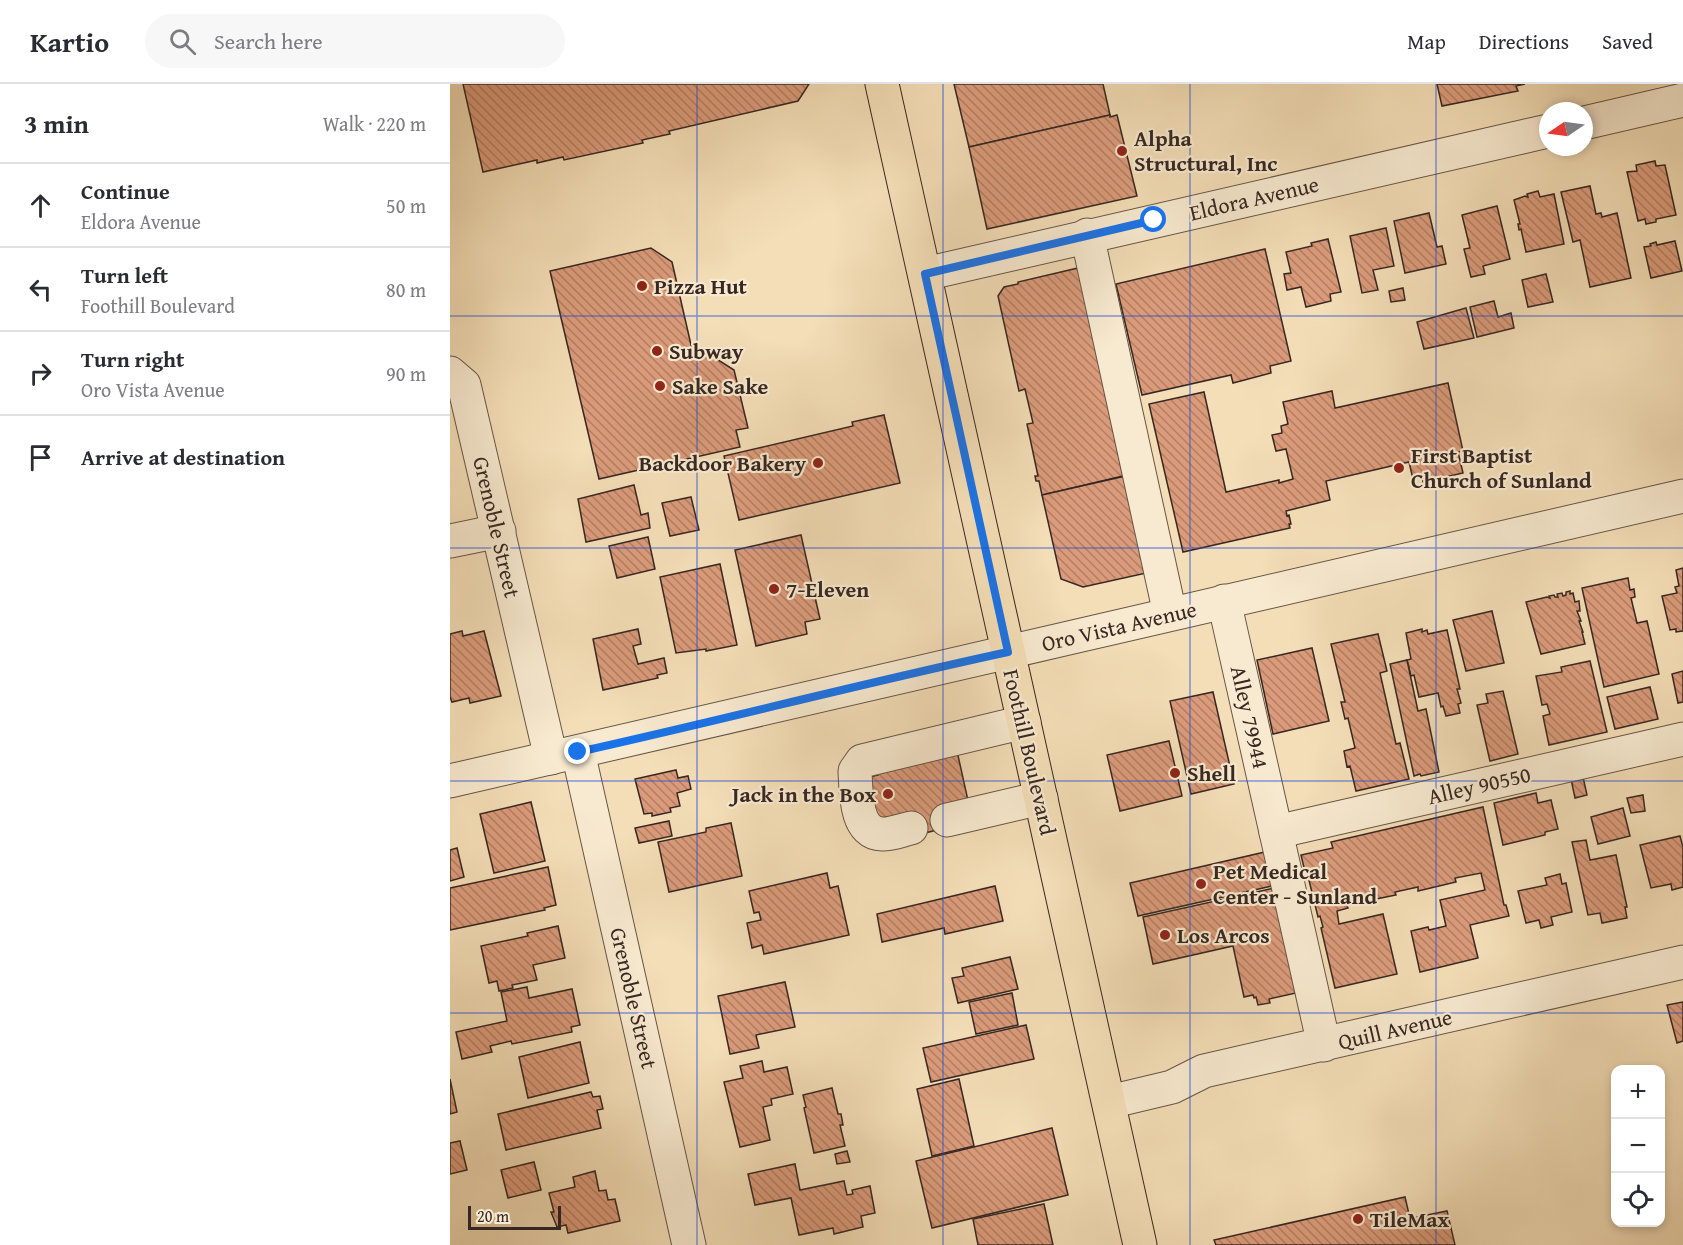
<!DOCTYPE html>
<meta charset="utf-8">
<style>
body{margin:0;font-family:"Gentium Book Plus",serif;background:#f7f7f7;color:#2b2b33}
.controls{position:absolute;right:18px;bottom:18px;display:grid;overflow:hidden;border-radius:12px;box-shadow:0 3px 9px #0003}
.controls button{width:54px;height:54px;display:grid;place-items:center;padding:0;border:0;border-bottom:2px solid #e1e1e2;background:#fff;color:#2b2b33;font:30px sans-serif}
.compass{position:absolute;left:1089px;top:18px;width:54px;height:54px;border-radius:50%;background:#fff;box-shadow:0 3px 9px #0003;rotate:257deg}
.scale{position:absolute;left:18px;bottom:15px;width:93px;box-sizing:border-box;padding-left:6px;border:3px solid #362722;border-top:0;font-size:16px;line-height:21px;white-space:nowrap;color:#362722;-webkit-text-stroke:4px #f8ead0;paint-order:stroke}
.stop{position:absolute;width:18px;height:18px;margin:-14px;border:4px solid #1a73e8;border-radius:50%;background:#fff}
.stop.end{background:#1a73e8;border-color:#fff;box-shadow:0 2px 6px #0008}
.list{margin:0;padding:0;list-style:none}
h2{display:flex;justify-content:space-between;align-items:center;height:78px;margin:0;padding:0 24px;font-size:26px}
h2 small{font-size:20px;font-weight:400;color:#7c7c81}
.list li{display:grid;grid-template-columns:39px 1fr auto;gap:18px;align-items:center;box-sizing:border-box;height:84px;padding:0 24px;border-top:2px solid #e1e1e2}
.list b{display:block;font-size:22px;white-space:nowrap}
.list p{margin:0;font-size:20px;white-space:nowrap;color:#7c7c81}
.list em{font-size:20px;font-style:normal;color:#7c7c81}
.icon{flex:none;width:33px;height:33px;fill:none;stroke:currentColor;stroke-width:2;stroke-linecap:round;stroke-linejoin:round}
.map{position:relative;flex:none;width:1233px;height:1161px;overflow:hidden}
header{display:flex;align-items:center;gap:36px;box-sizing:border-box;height:84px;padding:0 30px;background:#fff;border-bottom:2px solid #e1e1e2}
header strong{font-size:28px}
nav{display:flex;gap:33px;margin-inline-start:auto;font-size:21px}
.search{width:420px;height:54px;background:#f7f7f7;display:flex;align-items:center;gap:15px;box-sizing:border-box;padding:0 21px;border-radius:33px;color:#7c7c81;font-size:22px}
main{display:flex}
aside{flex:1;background:#fff}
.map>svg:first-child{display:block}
.building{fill:url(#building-back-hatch);stroke:#362722;stroke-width:1.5}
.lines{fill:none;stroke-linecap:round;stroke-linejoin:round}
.minor-casing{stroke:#665547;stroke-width:35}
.major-casing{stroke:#362722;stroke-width:35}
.minor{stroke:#f8ead0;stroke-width:33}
.major{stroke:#f4deb7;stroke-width:33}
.route{stroke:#1a73e8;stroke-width:8}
.grid{fill:none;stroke:#1d4ed8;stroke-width:1.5;stroke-opacity:0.55}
.poi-dot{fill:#8f2418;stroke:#f8ead0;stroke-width:2}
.labels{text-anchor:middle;stroke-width:4.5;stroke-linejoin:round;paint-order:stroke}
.poi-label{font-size:22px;font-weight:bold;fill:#362722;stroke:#f8ead0;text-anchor:start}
.street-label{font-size:22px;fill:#362722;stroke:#f8ead0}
</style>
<header>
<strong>Kartio</strong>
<div class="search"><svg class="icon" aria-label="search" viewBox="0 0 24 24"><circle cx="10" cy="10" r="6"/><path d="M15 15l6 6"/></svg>Search here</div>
<nav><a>Map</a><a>Directions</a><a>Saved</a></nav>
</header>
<main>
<aside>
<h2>3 min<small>Walk · 220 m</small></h2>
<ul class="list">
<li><svg class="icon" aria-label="ahead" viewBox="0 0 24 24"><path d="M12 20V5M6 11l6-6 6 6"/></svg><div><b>Continue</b><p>Eldora Avenue</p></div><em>50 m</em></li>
<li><svg class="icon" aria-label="left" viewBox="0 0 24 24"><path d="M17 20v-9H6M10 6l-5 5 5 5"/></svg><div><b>Turn left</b><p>Foothill Boulevard</p></div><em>80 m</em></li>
<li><svg class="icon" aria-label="right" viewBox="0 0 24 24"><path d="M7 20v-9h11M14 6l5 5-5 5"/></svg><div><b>Turn right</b><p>Oro Vista Avenue</p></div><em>90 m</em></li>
<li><svg class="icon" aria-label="arrive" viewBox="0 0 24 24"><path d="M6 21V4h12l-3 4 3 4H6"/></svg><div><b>Arrive at destination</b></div></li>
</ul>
</aside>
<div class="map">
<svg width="1233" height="1161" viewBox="0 0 1233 1161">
<defs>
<pattern id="building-back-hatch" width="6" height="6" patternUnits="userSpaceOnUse" patternTransform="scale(1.5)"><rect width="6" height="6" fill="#db9b7a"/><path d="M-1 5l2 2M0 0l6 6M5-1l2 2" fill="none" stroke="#b27e64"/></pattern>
</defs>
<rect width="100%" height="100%" fill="#f4deb7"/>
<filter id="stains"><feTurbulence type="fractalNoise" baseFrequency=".00333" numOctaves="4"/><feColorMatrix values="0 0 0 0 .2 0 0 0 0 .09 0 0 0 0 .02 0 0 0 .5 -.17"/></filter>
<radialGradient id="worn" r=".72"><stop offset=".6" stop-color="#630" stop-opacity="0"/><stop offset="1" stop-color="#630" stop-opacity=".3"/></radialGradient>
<g class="building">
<path d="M13 0H359L348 17 219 47 220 50 192 56 193 59 114 76 113 73 87 79V76L33 88Z"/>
<path d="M504 0H653L660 31 519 63Z"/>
<path d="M987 0H1075L1066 2 1068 7 992 22Z"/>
<path d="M660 31V33L667 31 687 112 537 145 519 63Z"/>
<path d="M1205 77 1206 82 1215 81 1226 131 1206 135V138L1196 140 1195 135 1188 137 1177 88 1187 87 1186 81Z"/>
<path d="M1140 102 1146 130 1151 129 1152 133 1167 129 1181 194 1140 203 1130 156 1123 158 1111 108Z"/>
<path d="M1088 107 1090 113 1104 110 1114 160 1076 168 1071 145 1069 146 1068 140H1070L1064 116 1075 112 1078 113 1077 110Z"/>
<path d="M1047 122 1060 175 1033 182 1035 190 1021 193 1014 165 1020 164 1012 131Z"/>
<path d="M979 129 987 163 992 162 996 180 955 189 944 137Z"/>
<path d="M936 144 944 182 923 186 928 206 912 209 900 152Z"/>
<path d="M878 155 891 208 880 210 881 217 856 223 851 203 837 206 834 190 841 189 836 168 862 162 861 159Z"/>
<path d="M1225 157 1232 187 1201 194 1194 163 1201 162 1200 160 1206 158 1207 161Z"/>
<path d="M201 164 222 178 244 274 259 270 284 286 298 344 286 346 290 363 149 395 100 187Z"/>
<path d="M815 165 841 277 820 282 821 289 783 299 781 291 692 311 666 200Z"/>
<path d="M628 184 673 392 592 411 589 397H586L585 392H588L577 340 583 339 575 305 569 307 548 212 554 203 568 200V198Z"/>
<path d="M1096 190 1103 218 1078 223 1072 196Z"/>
<path d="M953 204 955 216 941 218 939 207Z"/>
<path d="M1044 217 1048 233 1061 229 1064 244 1027 253 1020 223Z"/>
<path d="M1016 224 1024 254 974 265 967 238Z"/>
<path d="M998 299 1013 367 1008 368 1013 389 973 398 972 393 963 395 959 378 876 397 880 416 836 427 837 432 839 431 841 440H839L840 444 733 468 699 320 754 308 776 408 829 396V399L843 395 836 365 826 367 822 351 832 349 831 342 838 340 833 318 882 307 885 324Z"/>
<path d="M434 331 450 399 289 436 274 372 403 342 402 338Z"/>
<path d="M680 391 701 488 633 503 611 495 592 411Z"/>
<path d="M184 401 191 431 198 429 200 444 136 458 128 415Z"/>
<path d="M241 413 249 446 220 452 212 419Z"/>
<path d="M351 451 370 535 355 538 357 550 306 562 285 466Z"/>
<path d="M198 453 205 485 167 494 159 462Z"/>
<path d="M270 480 287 561 256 567V565L226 569 210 493Z"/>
<path d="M1233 484V547L1226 548V545L1220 546 1212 512 1227 509 1225 503 1229 502 1226 486Z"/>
<path d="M1178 494 1180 506 1184 505 1185 513 1181 514 1187 539 1197 537 1209 590 1154 603 1132 504Z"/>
<path d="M1120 507V510L1123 509 1125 518 1129 517 1130 527H1127L1131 537H1129L1133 548H1132L1135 560 1091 570 1076 518 1097 513 1100 514 1099 512 1104 511 1105 513H1108L1107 510 1112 509 1113 512 1116 511V508Z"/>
<path d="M1042 527 1054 579 1016 587 1003 536Z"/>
<path d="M188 545 191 560 183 562 188 580 214 574 217 589 207 591 208 594 153 606 143 555Z"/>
<path d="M972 545V548L977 546 978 550 997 546 1010 605H1007L1011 619 1008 620 1010 629 996 632 993 622 991 623 988 609 969 613 964 591 961 592 957 576 961 575 956 549Z"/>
<path d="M12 547 13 552 34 547 51 612 20 619 19 614 2 618 0 613V550Z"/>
<path d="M928 550 937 587 930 589 946 660 950 659 959 695 906 707 900 682 897 683 894 667 905 664 898 634 895 635 891 618H895L881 560Z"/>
<path d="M862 564 879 637 823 650 807 576Z"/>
<path d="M957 576 968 627 976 625 989 688 971 692 970 690 964 692 940 580Z"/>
<path d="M1140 577 1157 648 1099 661 1093 632 1100 630 1097 620 1092 621 1086 592 1112 588 1111 583Z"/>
<path d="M1233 587V618L1228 619 1222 590Z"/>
<path d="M1200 603 1208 635 1165 645 1157 613Z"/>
<path d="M1053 607 1068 670 1040 677 1027 621 1038 619 1036 610Z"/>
<path d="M763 608 784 700 741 710 720 617Z"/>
<path d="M719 657 732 712 670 727 657 671Z"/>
<path d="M507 667 519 721 499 743 463 752 426 740 415 694 428 691 426 686Z"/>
<path d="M226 686 228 694 238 692 241 705 227 709 230 722 220 724 221 728 202 732V729L194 730 185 695Z"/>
<path d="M1133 693 1137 711 1125 714 1121 695Z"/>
<path d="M1086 709 1088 719 1101 716 1108 745 1095 748V751L1053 761 1044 719Z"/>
<path d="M1193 711 1195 727 1181 729 1177 714Z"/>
<path d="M81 718 95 777 44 789 30 730Z"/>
<path d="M1033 723 1054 821H1056L1059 832 1020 841 1028 874 970 888 961 847 978 843 979 846 996 842 990 816 1035 806 1031 789 1005 794 1006 798 968 807V803L945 808 946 811 926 815V812L896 819 898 824 887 827 889 840 933 830 947 890 885 904 871 844 873 843 870 832 868 833 857 788H855L851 771 883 764 881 758Z"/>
<path d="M1173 724 1180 752 1148 760 1141 733Z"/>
<path d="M219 737 222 752 189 759 185 744Z"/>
<path d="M281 739 292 792 219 808 208 758 256 748V744Z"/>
<path d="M1230 752 1233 763V803L1222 806 1221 800 1201 804 1190 761Z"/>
<path d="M1136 756 1140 776 1166 771 1177 823H1175L1177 834 1152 839 1150 829 1138 831 1122 758Z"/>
<path d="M7 764 14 793 0 797V766Z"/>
<path d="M815 768 822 802 688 832 680 799Z"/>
<path d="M98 783 106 821 94 824 95 826 0 846V804Z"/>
<path d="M377 789 380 804 388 802 399 851 314 870 312 861 302 864 297 839 311 836 309 828 304 829 299 807Z"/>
<path d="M1110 790 1112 800 1116 799 1122 828 1101 833 1103 841 1091 844 1089 836 1076 839 1068 807 1097 801 1095 794Z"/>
<path d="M545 802 553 837 495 850 494 844 432 858 427 830Z"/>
<path d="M824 804 846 909 819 915 820 919 808 921 806 913 804 914 803 911 794 913 783 862 703 880 693 833Z"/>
<path d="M108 842 115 874 83 881 87 896 62 901 63 904 49 907 47 897 39 899 31 862 78 852 77 849Z"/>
<path d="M560 873 568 905 508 919 502 894 514 892 512 884Z"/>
<path d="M335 898 345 943 306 951 309 964 280 970 268 912Z"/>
<path d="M77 903 79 914 122 905 130 941 121 943 122 948 62 960 61 957 40 962 42 968 12 975 6 948 57 937 51 908Z"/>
<path d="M562 909 568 941 526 950 519 918Z"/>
<path d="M1233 918V957L1227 959 1217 921Z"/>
<path d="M576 941 584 975 481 998 473 964Z"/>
<path d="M130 958 139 999 78 1014 69 973Z"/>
<path d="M312 977 314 988 337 983 343 1010 321 1015 322 1021 313 1023 320 1056 290 1063 274 998 293 994 290 982Z"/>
<path d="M0 995 7 1028 0 1030Z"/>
<path d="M509 995 524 1062 482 1072 467 1005Z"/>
<path d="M382 1004 388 1030H391L393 1041H390L395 1062 364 1069 354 1024 356 1023 353 1011Z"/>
<path d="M141 1008 143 1013 150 1012 153 1025 147 1026 151 1044 56 1066 48 1030Z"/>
<path d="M602 1044 618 1111 482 1144 466 1077Z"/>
<path d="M10 1057 17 1086 0 1090V1059Z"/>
<path d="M397 1067 400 1078 387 1080 385 1070Z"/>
<path d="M84 1078 91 1106 58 1114 51 1086Z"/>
<path d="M345 1080 350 1106 394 1097 397 1111 403 1110 402 1106 420 1102 425 1129 411 1132 413 1143 384 1150 383 1144 349 1151 341 1114 305 1121 298 1090Z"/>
<path d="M145 1087 149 1107 156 1106 158 1116 165 1115 170 1137 118 1149 116 1141 107 1143 101 1128H104L99 1109 125 1103 123 1093Z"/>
<path d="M955 1113 961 1139 968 1138 967 1133 997 1127 1005 1161H766L764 1156Z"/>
<path d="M594 1120 603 1161H528L523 1135Z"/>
</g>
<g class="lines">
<g class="minor-casing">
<g id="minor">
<path d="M1134 39 1233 16"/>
<path d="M637 151 720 530"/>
<path d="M475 190 1098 47"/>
<path d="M0 289 14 301 101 674"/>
<path d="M0 457 49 447"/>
<path d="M774 517 874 961"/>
<path d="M128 668 239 1161"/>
<path d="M0 697C411 603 822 506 1233 412"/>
<path d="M497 736 591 714"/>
<path d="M461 744C452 746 442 750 433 750 405 751 406 707 405 687L412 677 574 638"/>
<path d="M826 748 1233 655"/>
<path d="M659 1018 722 1003 754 987 1233 878"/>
</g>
</g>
<g class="major-casing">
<path id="major" d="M432 0 690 1161"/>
</g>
<use href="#minor" class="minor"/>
<use href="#major" class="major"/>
</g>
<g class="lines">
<path class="route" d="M128 668C272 636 414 599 558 568L475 190 704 136"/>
</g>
<path class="grid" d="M247 0V1161M493 0V1161M740 0V1161M986 0V1161M0 232H1233M0 464H1233M0 697H1233M0 929H1233"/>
<g class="poi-dot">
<circle cx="672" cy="67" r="6"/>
<circle cx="192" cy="202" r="6"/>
<circle cx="207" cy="267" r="6"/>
<circle cx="210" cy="302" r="6"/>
<circle cx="368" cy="379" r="6"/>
<circle cx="949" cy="384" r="6"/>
<circle cx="324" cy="505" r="6"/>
<circle cx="725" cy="689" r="6"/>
<circle cx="438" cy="710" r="6"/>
<circle cx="751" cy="800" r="6"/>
<circle cx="715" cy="851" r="6"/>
<circle cx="908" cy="1135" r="6"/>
</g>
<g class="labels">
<g class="poi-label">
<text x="684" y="62">Alpha<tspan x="684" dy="25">Structural, Inc</tspan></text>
<text x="204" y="210">Pizza Hut</text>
<text x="219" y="275">Subway</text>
<text x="222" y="310">Sake Sake</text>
<text x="961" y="379">First Baptist<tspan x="961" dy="25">Church of Sunland</tspan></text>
<text x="356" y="387" text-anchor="end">Backdoor Bakery</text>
<text x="336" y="513">7-Eleven</text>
<text x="737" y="697">Shell</text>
<text x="426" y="718" text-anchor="end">Jack in the Box</text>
<text x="763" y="795">Pet Medical<tspan x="763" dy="25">Center - Sunland</tspan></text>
<text x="727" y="859">Los Arcos</text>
<text x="920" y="1143">TileMax</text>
</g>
<g class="street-label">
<text transform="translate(804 114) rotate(-13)" y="8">Eldora Avenue</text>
<text transform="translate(47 443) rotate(77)" y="8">Grenoble Street</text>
<text transform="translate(669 542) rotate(-13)" y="8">Oro Vista Avenue</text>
<text transform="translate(800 633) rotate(77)" y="8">Alley 79944</text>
<text transform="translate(580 668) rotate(77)" y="8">Foothill Boulevard</text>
<text transform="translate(1029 701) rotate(-13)" y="8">Alley 90550</text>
<text transform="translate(184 914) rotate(77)" y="8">Grenoble Street</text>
<text transform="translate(945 945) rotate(-13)" y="8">Quill Avenue</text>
</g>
</g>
<rect width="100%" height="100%" filter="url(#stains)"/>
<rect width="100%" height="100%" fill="url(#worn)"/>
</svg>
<div class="controls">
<button>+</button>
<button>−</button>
<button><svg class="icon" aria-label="locate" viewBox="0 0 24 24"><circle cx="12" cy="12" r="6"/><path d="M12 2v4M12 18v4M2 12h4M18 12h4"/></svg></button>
</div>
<svg class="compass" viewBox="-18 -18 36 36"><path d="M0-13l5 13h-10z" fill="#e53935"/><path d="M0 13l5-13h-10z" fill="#7c7c81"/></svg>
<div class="scale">20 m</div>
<div class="stop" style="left:704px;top:136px"></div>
<div class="stop end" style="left:128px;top:668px"></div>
</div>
</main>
